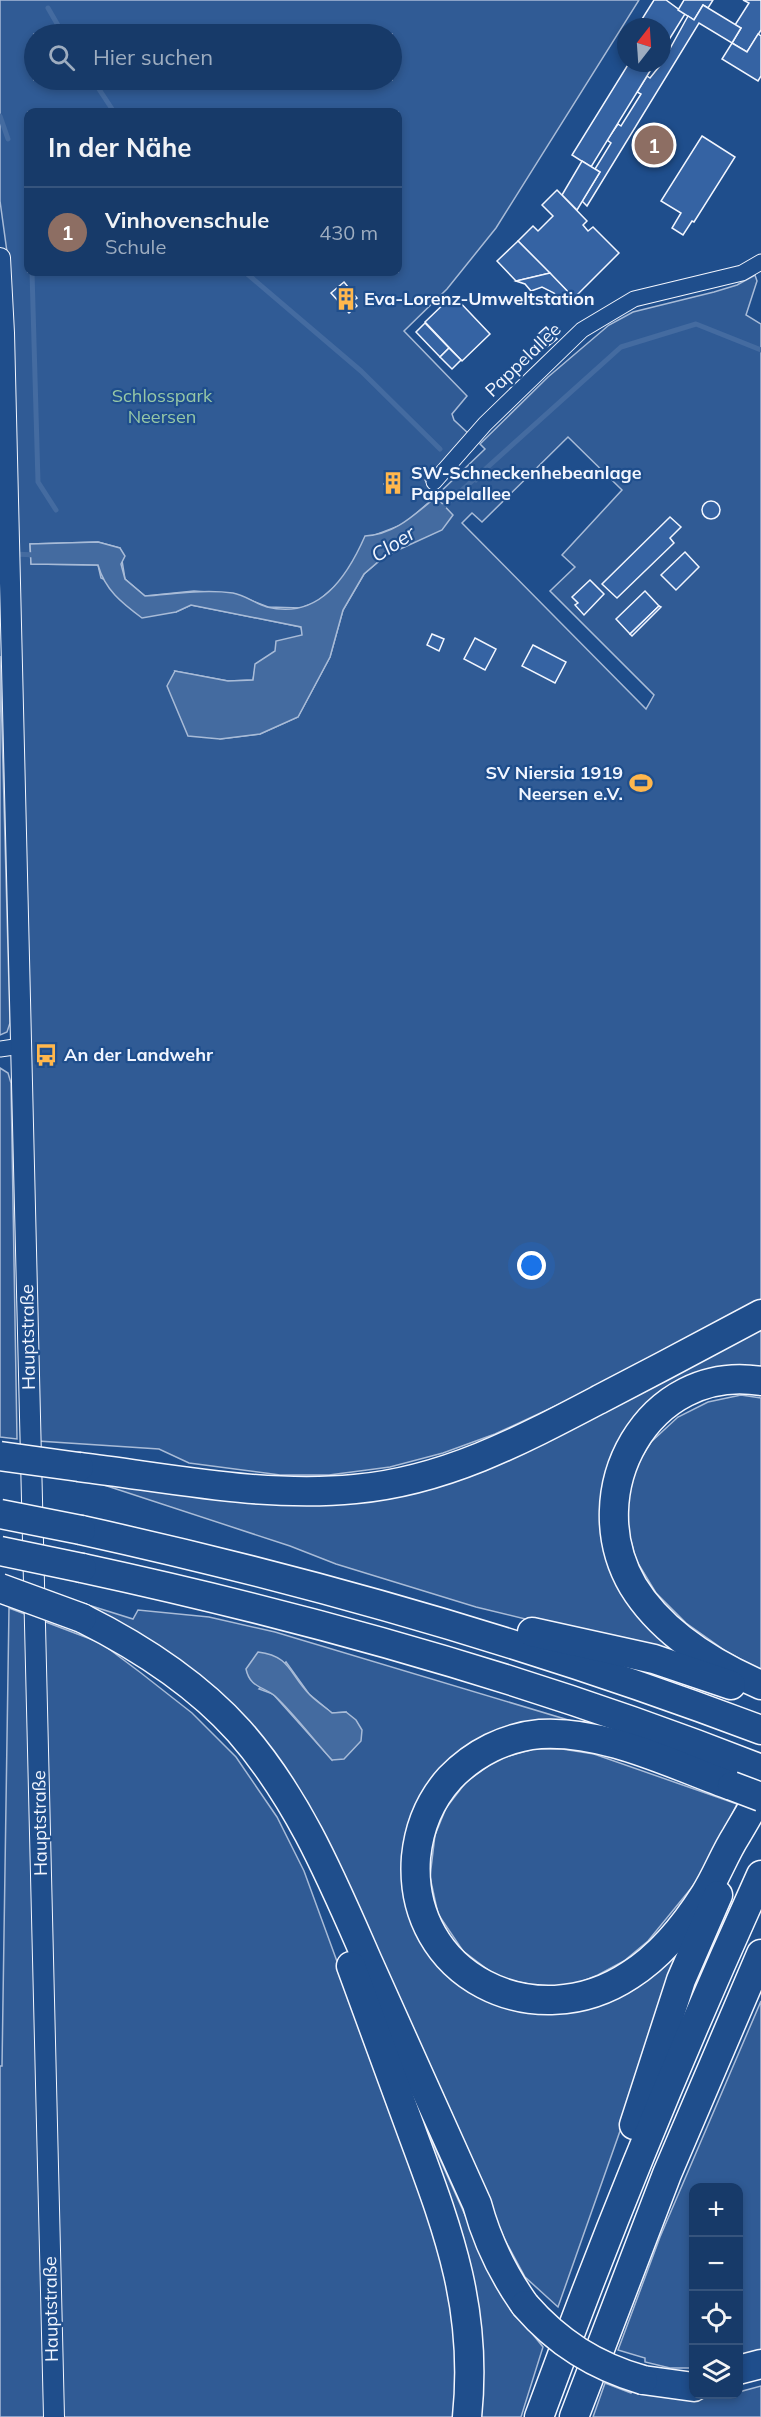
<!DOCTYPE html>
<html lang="de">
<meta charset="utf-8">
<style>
body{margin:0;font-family:Mulish,sans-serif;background:#244571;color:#f1f3f6}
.controls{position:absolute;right:18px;bottom:18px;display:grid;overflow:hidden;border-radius:12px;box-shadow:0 3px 9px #0003}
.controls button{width:54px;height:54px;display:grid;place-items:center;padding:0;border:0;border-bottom:2px solid #36547d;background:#173a69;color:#f1f3f6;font:30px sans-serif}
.compass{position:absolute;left:617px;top:18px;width:54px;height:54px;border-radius:50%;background:#173a69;box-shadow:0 3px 9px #0003;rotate:17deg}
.you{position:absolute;left:532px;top:1266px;width:21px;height:21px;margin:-15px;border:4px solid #fff;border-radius:50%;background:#1a73e8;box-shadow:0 0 0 9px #1a73e833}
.badge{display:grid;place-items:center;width:39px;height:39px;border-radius:50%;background:#95b2f1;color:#fff;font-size:20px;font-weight:700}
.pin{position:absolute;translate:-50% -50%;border:3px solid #fff;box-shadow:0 2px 6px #0006}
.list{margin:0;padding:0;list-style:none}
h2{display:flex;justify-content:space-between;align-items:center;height:78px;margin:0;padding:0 24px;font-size:26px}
h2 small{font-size:20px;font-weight:400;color:#9eadc0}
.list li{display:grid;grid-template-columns:39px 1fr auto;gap:18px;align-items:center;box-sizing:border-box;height:90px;padding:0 24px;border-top:2px solid #36547d}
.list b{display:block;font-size:22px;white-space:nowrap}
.list p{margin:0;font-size:20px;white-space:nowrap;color:#9eadc0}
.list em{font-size:20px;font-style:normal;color:#9eadc0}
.icon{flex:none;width:33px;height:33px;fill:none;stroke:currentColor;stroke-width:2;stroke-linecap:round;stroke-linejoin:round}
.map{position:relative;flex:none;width:761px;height:2417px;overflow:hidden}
.search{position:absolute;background:#173a69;box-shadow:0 3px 9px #0003;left:24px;top:24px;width:378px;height:66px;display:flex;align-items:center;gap:15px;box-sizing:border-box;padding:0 21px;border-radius:33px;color:#9eadc0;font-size:22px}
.panel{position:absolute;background:#173a69;box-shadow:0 3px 9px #0003;left:24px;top:108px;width:378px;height:168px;border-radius:12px}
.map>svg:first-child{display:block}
.built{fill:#305b95;stroke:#a8bbd7;stroke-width:1.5;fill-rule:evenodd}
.water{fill:#446ba0;stroke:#a8bbd7;stroke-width:1.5}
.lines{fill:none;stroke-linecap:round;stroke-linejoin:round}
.stream{stroke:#446ba0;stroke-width:5}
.building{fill:#3563a3;stroke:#f2f6ff;stroke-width:1.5}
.minor-casing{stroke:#f2f6ff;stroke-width:17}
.tertiary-casing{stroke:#f2f6ff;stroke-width:22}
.motorway-casing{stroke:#f2f6ff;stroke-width:31}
.minor{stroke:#1f4e8c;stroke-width:15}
.tertiary{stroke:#1f4e8c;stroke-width:20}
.motorway{stroke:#1f4e8c;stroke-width:28}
.motorway-bridge-casing{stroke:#f2f6ff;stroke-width:31;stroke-linecap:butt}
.motorway-bridge{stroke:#1f4e8c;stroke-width:28}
.labels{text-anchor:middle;stroke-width:4.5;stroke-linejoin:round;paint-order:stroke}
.poi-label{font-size:18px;font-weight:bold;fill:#f2f6ff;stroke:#1f4e8c;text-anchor:start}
.street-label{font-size:18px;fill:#f2f6ff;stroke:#1f4e8c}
.park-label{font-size:18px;fill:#97c8a6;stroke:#1f4e8c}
.water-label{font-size:20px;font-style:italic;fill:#f2f6ff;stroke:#1f4e8c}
</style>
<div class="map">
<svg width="761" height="2417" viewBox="0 0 761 2417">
<rect width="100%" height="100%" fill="#1f4e8c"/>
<g class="built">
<path d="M0 0H639L496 228 447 289 404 331 467 396 452 414 454 420 469 434 425 480 435 497 485 449 480 444 548 377 609 325 633 312 714 292 737 285 755 275 757 281 746 315 761 324V1302L607 1382 495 1434 443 1453 390 1467 329 1475H280L189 1463 159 1449 38 1441 11 281 0 201ZM34 34H392V80H34ZM28 112H398V272H28ZM568 437 622 490 562 555 575 567 550 591 654 695 646 709 462 523 472 513 482 522ZM435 497 385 556 364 574 343 610 330 657 298 717 260 734 220 739 175 671 228 681 253 680 256 664 303 635 301 627 191 605 176 612 101 578 98 565 31 564 30 544 98 542 120 548 125 579 145 596 194 591 235 594 268 607 301 608 317 602 343 579 372 536 404 524Z"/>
<path d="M0 656 10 1023 7 1032 0 1035Z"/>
<path d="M0 1068 8 1073 11 1083 17 1439 0 1437Z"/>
<path d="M761 1326V1375L664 1399 603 1527 705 1663 476 1607 336 1564 290 1546 104 1485 257 1504H327L393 1496Z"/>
<path d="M741 1395 761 1398V1670L727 1652 686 1623 656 1593 636 1560 627 1526V1494L636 1466 651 1442 678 1417 708 1402Z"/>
<path d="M85 1604 133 1619 138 1610 209 1617 275 1632 615 1734 502 1733 409 1843 457 1976 564 2007 693 1924 558 2307 525 2277 506 2242 326 1843 301 1797 85 1606ZM286 1662 309 1694 332 1713 346 1712 332 1760 273 1694 259 1689Z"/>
<path d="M9 1608 101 1643 141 1673 192 1713 236 1757 277 1817 304 1871 434 2227 457 2337 454 2417H0V2066H2Z"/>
<path d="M534 1749H562L594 1754 737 1804 702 1875 648 1941 624 1961 598 1975 573 1985 543 1987 509 1980 495 1975 463 1951 438 1914 430 1877 435 1835 446 1808 466 1782 498 1759Z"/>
<path d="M761 2001V2355L739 2362 738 2188H694L693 2368H670L645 2362V2358L618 2350 660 2237Z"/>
<path d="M385 2037 501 2295 543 2347 521 2417H473L476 2397Z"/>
<path d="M605 2383 631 2393 633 2389 700 2398 738 2394 739 2392 761 2386V2417H593Z"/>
</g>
<g class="water">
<path d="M436 497 453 515 442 530 385 556 364 574 343 610 330 657 298 717 260 734 220 739 188 736 167 686 175 671 228 681 253 680 255 664 275 651 276 641 302 635 301 627 191 605 176 612 142 618C122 603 105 590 98 565L31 564 30 544 98 542 120 548 125 556 121 564 125 579 145 596C174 594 204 589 233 593 245 595 256 604 267 607 319 620 347 577 365 536 394 535 414 515 436 497Z"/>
<path d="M258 1652C291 1656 289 1674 310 1695 317 1702 325 1707 332 1713L346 1712 356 1720 362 1730 361 1741 344 1759 332 1760C313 1739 295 1715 275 1696 263 1686 250 1688 246 1669Z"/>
</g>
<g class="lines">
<g class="stream">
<path d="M48 8 63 34"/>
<path d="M93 80 114 112"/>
<path d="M0 116 8 139"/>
<path d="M32 272 38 482 56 510"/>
<path d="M245 272 361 371 440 449"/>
<path d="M468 474 476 480"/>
<path d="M441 509 621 347 696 324 761 350"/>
<path d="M13 554 37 555"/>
</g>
</g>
<g class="building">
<path d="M654 0H666L685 14 662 51V27H637Z"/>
<path d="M684 0H713L708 8 703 5 694 20 678 10Z"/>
<path d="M743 0H761V30L747 52 732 43 741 28 735 25 749 3Z"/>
<path d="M703 5 741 28 732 43 699 23 587 206 582 201 600 172 595 169 611 143 607 140 618 124 621 126 641 94 637 92 647 76 650 78 662 63 688 16 694 20Z"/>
<path d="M758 34 761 36V76L758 81 722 59 732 43 747 52Z"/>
<path d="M629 63H655L591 167 572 155Z"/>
<path d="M702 136 735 157 694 222 692 221 683 235 672 228 681 213 661 201Z"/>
<path d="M582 161 600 172 577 210 562 195Z"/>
<path d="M557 190 587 221 583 225 588 231 593 227 619 253 574 298 518 241 533 226 538 231 553 216 542 205Z"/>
<path d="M518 241 550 273 516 281 497 261Z"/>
<path d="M550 273 574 298 562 303 554 293 542 287 531 291 525 284 516 281Z"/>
<path d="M344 282 357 298 353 301 357 306 349 313 331 293Z"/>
<path d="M453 295 490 334 462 361 425 322Z"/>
<path d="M425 323 449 348 440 357 416 332Z"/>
<path d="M546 327 557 339 547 347 536 336Z"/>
<path d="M449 348 461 360 452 369 440 357Z"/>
<path d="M397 476 401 482 388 490 384 484Z"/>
<circle cx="711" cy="510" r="9"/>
<path d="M670 517 681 527 670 538 674 543 617 598 602 584Z"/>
<path d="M685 552 699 567 676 590 661 575Z"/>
<path d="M590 580 604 594 584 615 575 605 578 603 572 597Z"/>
<path d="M645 591 659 606 630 634 616 619Z"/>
<path d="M659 606 661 607 632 636 630 634Z"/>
<path d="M432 634 444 639 439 651 427 645Z"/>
<path d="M475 638 496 649 485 670 464 659Z"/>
<path d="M533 645 566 662 555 683 522 666Z"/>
</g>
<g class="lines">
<g class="minor-casing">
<g id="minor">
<path d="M434 482 485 424 582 330 634 299 742 273 761 262"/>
<path d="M0 1049 21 1046"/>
</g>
</g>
<g class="tertiary-casing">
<path id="tertiary" d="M0 258 4 333 54 2417"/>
</g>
<g class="motorway-casing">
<g id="motorway">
<path d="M761 1381C648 1363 578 1492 633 1586 661 1632 713 1664 761 1685"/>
<path d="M79 1467C170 1478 263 1498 355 1489 445 1481 522 1440 600 1399 654 1371 707 1343 761 1314"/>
<path d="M81 1530C312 1581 539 1646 761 1730"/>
<path d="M82 1568C313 1618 541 1682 761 1769"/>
<path d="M82 1618C140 1647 195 1682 239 1731 299 1799 333 1882 369 1964 405 2044 441 2124 477 2204 487 2241 503 2274 525 2305"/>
<path d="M532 1632 654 1659 731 1685"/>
<path d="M732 1786C673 1765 605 1730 540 1734 506 1737 474 1753 450 1778 430 1800 419 1827 416 1857 407 1976 535 2038 630 1975 660 1956 686 1924 705 1894 717 1875 724 1855 736 1836 745 1821 753 1807 761 1792"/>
<path d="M351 1966C372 2023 393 2080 414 2138 450 2235 478 2311 467 2417"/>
<path d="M634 2125 681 1980 718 1895"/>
<path d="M738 2370 761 2364"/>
<path d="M643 2380 694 2387"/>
<path d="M539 2417C606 2234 680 2053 761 1875"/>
<path d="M574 2417 667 2174 761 1954"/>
</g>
</g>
<use href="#minor" class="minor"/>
<use href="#tertiary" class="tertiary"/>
<use href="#motorway" class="motorway"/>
<g class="motorway-bridge-casing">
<g id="motorway-bridge">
<path d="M0 1456 79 1467"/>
<path d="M0 1514 81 1530"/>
<path d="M0 1551 82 1568"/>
<path d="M0 1588 82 1618"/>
<path d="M732 1786 761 1797"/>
<path d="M525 2305C558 2343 595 2366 643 2380"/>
</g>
</g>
<use href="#motorway-bridge" class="motorway-bridge"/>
</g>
<defs>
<g id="building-bare" transform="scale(1.8)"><path d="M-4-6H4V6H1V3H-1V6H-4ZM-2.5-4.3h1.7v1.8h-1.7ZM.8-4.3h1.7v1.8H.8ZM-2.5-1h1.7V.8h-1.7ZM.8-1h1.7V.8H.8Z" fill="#ffb74d" stroke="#1f4e8c" stroke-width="2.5" paint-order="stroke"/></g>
<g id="stadium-bare" transform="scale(1.8)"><path d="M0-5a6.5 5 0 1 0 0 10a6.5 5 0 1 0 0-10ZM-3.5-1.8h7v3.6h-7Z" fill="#ffb74d" stroke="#1f4e8c" stroke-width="2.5" paint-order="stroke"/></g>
<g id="bus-bare" transform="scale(1.8)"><path d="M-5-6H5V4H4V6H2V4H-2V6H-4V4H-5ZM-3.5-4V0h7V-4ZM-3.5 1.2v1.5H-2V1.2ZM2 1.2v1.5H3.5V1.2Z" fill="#ffb74d" stroke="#1f4e8c" stroke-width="2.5" paint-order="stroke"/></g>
</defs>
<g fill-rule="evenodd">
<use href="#building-bare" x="346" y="299"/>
<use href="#building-bare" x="393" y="483"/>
<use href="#stadium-bare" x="641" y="783"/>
<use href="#bus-bare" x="46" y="1055"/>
</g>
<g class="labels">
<g class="poi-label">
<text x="364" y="305">Eva-Lorenz-Umweltstation</text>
<text x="411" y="479">SW-Schneckenhebeanlage<tspan x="411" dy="21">Pappelallee</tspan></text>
<text x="623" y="779" text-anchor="end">SV Niersia 1919<tspan x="623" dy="21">Neersen e.V.</tspan></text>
<text x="64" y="1061">An der Landwehr</text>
</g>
<g class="street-label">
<text transform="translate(523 360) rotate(-44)" y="6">Pappelallee</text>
<text transform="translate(28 1337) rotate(-91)" y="6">Hauptstraße</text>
<text transform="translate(40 1823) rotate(-91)" y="6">Hauptstraße</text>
<text transform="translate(51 2309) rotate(-91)" y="6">Hauptstraße</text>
</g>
<g class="park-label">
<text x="162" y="402">Schlosspark<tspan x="162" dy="21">Neersen</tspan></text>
</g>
<g class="water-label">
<text transform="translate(393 544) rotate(-33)" y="7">Cloer</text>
</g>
</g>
</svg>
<div class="controls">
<button>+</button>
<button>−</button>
<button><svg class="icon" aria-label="locate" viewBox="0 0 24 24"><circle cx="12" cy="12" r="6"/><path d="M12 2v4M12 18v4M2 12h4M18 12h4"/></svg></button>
<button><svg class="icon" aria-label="layers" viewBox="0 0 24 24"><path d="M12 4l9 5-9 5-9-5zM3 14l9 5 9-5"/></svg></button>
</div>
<svg class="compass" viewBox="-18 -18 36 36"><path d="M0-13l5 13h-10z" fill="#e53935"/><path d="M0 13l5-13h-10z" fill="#9eadc0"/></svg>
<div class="you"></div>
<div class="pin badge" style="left:654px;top:145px;background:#8d6e63">1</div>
<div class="search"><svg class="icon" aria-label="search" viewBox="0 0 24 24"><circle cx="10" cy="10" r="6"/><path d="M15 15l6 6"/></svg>Hier suchen</div>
<section class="panel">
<h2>In der Nähe<small></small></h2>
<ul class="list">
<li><span class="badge" style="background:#8d6e63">1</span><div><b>Vinhovenschule</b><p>Schule</p></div><em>430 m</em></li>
</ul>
</section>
</div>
